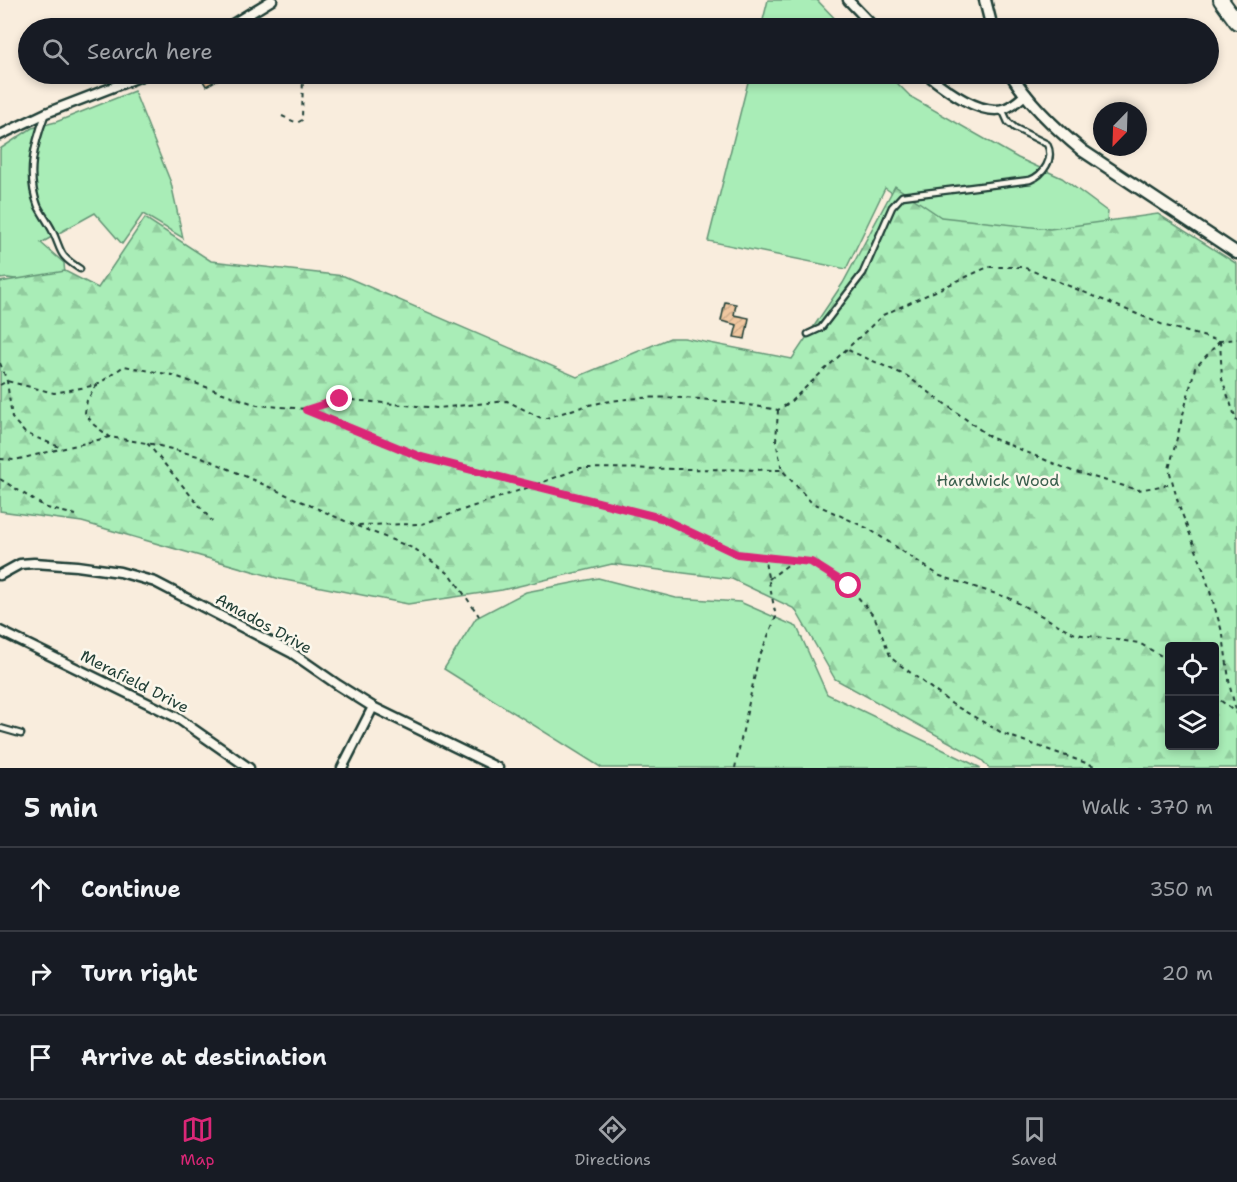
<!DOCTYPE html>
<meta charset="utf-8">
<style>
body{margin:0;font-family:"Shantell Sans",sans-serif;background:#20242c;color:#f1f3f6}
.controls{position:absolute;right:18px;bottom:18px;display:grid;overflow:hidden;border-radius:6px;box-shadow:0 3px 9px #0003}
.controls button{width:54px;height:54px;display:grid;place-items:center;padding:0;border:0;border-bottom:2px solid #363941;background:#171b24;color:#f1f3f6;font:30px sans-serif}
.compass{position:absolute;left:1093px;top:102px;width:54px;height:54px;border-radius:50%;background:#171b24;box-shadow:0 3px 9px #0003;rotate:203deg}
.stop{position:absolute;width:18px;height:18px;margin:-14px;border:4px solid #db2777;border-radius:50%;background:#fff}
.stop.end{background:#db2777;border-color:#fff;box-shadow:0 2px 6px #0008}
.list{margin:0;padding:0;list-style:none}
h2{display:flex;justify-content:space-between;align-items:center;height:78px;margin:0;padding:0 24px;font-size:26px}
h2 small{font-size:20px;font-weight:400;color:#9ea1a6}
.list li{display:grid;grid-template-columns:39px 1fr auto;gap:18px;align-items:center;box-sizing:border-box;height:84px;padding:0 24px;border-top:2px solid #363941}
.list b{display:block;font-size:22px;white-space:nowrap}
.list em{font-size:20px;font-style:normal;color:#9ea1a6}
.icon{flex:none;width:33px;height:33px;fill:none;stroke:currentColor;stroke-width:2;stroke-linecap:round;stroke-linejoin:round}
.map{position:relative;flex:none;width:1237px;height:768px;overflow:hidden}
.search{position:absolute;background:#171b24;box-shadow:0 3px 9px #0003;left:18px;right:18px;top:18px;height:66px;display:flex;align-items:center;gap:15px;box-sizing:border-box;padding:0 21px;border-radius:33px;color:#9ea1a6;font-size:22px}
.sheet{height:330px;background:#171b24}
nav{display:flex;justify-content:space-around;align-items:center;box-sizing:border-box;height:84px;border-top:2px solid #363941;background:#171b24;font-size:16px;color:#9ea1a6}
nav a{display:grid;justify-items:center;gap:3px}
nav .on{color:#db2777}
.map>svg:first-child{display:block}
.green{fill:#a9edb7;stroke:#649576;stroke-width:1.5}
.forest{fill:url(#forest-firs);stroke:#649576;stroke-width:1.5;fill-rule:evenodd}
.building{fill:url(#building-hatch);stroke:#1f3d34;stroke-width:1.5}
.lines{fill:none;stroke-linecap:round;stroke-linejoin:round}
.service-casing{stroke:#1f3d34;stroke-width:9}
.minor-casing{stroke:#1f3d34;stroke-width:13}
.tertiary-casing{stroke:#1f3d34;stroke-width:15}
.trunk-casing{stroke:#1f3d34;stroke-width:18}
.path{stroke:#1f3d34;stroke-width:2;stroke-dasharray:4.5 4.5;stroke-linecap:butt}
.service{stroke:#fbf7ec;stroke-width:4.5}
.minor{stroke:#fbf7ec;stroke-width:8}
.tertiary{stroke:#fbf7ec;stroke-width:10}
.trunk{stroke:#fbf7ec;stroke-width:14}
.route{stroke:#db2777;stroke-width:8}
.labels{text-anchor:middle;stroke-width:5;stroke-linejoin:round;paint-order:stroke}
.park-label{font-size:16px;fill:#3b604e;stroke:#fbf7ec}
.street-label{font-size:16px;fill:#1f3d34;stroke:#fbf7ec}
</style>
<div class="map">
<svg width="1237" height="768" viewBox="0 0 1237 768">
<defs>
<pattern id="forest-firs" width="22" height="20" patternUnits="userSpaceOnUse" patternTransform="scale(1.5)"><rect width="22" height="20" fill="#a9edb7"/><path d="M5 1l3.5 6h-7zM16 11l3.5 6h-7z" fill="#91cc9e"/></pattern>
<pattern id="building-hatch" width="6" height="6" patternUnits="userSpaceOnUse" patternTransform="scale(1.5)"><rect width="6" height="6" fill="#f0c7a0"/><path d="M-1 1l2-2M0 6l6-6M5 7l2-2" fill="none" stroke="#cdac8a"/></pattern>
</defs>
<rect width="100%" height="100%" fill="#f9eddd"/>
<filter id="ink" filterUnits="userSpaceOnUse"><feTurbulence type="fractalNoise" baseFrequency=".0167" numOctaves="2"/><feDisplacementMap in="SourceGraphic" scale="12" xChannelSelector="R" yChannelSelector="G"/><feConvolveMatrix kernelMatrix="1 2 1 2 8 2 1 2 1" color-interpolation-filters="sRGB"/></filter>
<g filter="url(#ink)">
<g class="green">
<path d="M768 0H817L844 28H761Z"/>
<path d="M750 74H888L911 97 1018 158 1062 178 1108 212 1105 237 940 226 885 188 846 269 708 241Z"/>
<path d="M134 91 171 183 183 238 143 214 122 244 95 213 41 243 64 263 66 286 8 278 0 279V149L32 128 56 122Z"/>
<path d="M598 578 676 598 740 602 797 627 827 694 981 768H602L444 669 476 618 526 592Z"/>
</g>
<path class="forest" d="M895 186 941 217 1050 229 1158 214 1237 264V768H989L982 760 835 679 795 609 732 579 612 564 502 590 408 604 280 579 82 522 0 511V282L65 271 98 288 145 218 211 261 344 276 577 377 670 338H684L792 359 843 283ZM1170 646H1214V746H1170Z"/>
<g class="building">
<path d="M199 74H228L206 86Z"/>
<path d="M725 302 736 304 734 315 749 318 745 339 734 337 737 325 721 321Z"/>
</g>
<g class="lines">
<g class="service-casing">
<g id="service">
<path d="M45 115C34 145 26 175 38 206 42 214 48 222 52 230 63 253 57 254 80 269"/>
<path d="M808 334 821 328 863 273 892 207 902 196 1030 180C1043 175 1055 159 1047 144L1015 128 1008 122 1002 109"/>
<path d="M0 728 21 734"/>
</g>
</g>
<g class="minor-casing">
<g id="minor">
<path d="M848 0 875 28"/>
<path d="M226 28 272 0"/>
<path d="M926 74C944 88 982 118 1006 108 1014 105 1020 99 1026 94"/>
<path d="M0 135 46 113 147 74"/>
<path d="M0 575 20 564 34 563 77 566 120 572 155 582 292 653 338 685 373 707 498 768"/>
<path d="M0 631 176 717 249 768"/>
<path d="M342 768 373 707"/>
</g>
</g>
<g class="tertiary-casing">
<g id="tertiary">
<path d="M985 0 992 28"/>
<path d="M1011 74C1029 104 1056 129 1083 151L1237 253"/>
</g>
</g>
<g class="trunk-casing">
<path id="trunk" d="M1221 0 1237 22"/>
</g>
<g class="path">
<path d="M252 28 268 25 282 28"/>
<path d="M282 116 297 123 302 120 303 74"/>
<path d="M1220 341 1195 368 1169 469 1179 506 1203 568 1223 635 1230 687 1237 714"/>
<path d="M1220 341 1222 379 1237 422"/>
<path d="M848 350 907 376 990 437 1072 471 1138 490 1173 484"/>
<path d="M0 363 7 381 12 418 25 433 62 448"/>
<path d="M0 385 7 381 54 393 97 385 124 366 172 375 257 405 306 409 340 399 438 408 507 401 543 419C563 413 584 405 605 402 662 392 722 400 778 410L789 403 883 315 988 267H1023L1166 326 1220 341 1237 339"/>
<path d="M97 385 87 400 85 413 94 425 110 437"/>
<path d="M306 409 421 457 535 485 581 468 782 470"/>
<path d="M778 410 776 441 782 470 811 502 869 529 940 576 1009 598 1075 634 1139 643 1170 661"/>
<path d="M147 443 212 521"/>
<path d="M0 459 15 460 110 437 152 444 202 457 354 525 422 524 535 485 661 518 737 553 811 562 849 586 875 618 891 658 952 704 1004 734 1100 768"/>
<path d="M0 479 47 508 76 515"/>
<path d="M357 526 415 549 451 575 479 616"/>
<path d="M769 579 793 561"/>
<path d="M1214 695 1237 714"/>
<path d="M735 768 758 660 776 617 764 557"/>
</g>
<use href="#service" class="service"/>
<use href="#minor" class="minor"/>
<use href="#tertiary" class="tertiary"/>
<use href="#trunk" class="trunk"/>
</g>
</g>
<g class="lines" filter="url(#ink)">
<path class="route" d="M340 399 306 410 421 457 661 518 737 554 811 562 849 586"/>
</g>
<g class="labels">
<g class="park-label">
<text x="998" y="486">Hardwick Wood</text>
</g>
<g class="street-label">
<text transform="translate(264 623) rotate(29)" y="6">Amados Drive</text>
<text transform="translate(135 681) rotate(27)" y="6">Merafield Drive</text>
</g>
</g>
</svg>
<div class="controls">
<button><svg class="icon" aria-label="locate" viewBox="0 0 24 24"><circle cx="12" cy="12" r="6"/><path d="M12 2v4M12 18v4M2 12h4M18 12h4"/></svg></button>
<button><svg class="icon" aria-label="layers" viewBox="0 0 24 24"><path d="M12 4l9 5-9 5-9-5zM3 14l9 5 9-5"/></svg></button>
</div>
<svg class="compass" viewBox="-18 -18 36 36"><path d="M0-13l5 13h-10z" fill="#e53935"/><path d="M0 13l5-13h-10z" fill="#9ea1a6"/></svg>
<div class="stop" style="left:849px;top:586px"></div>
<div class="stop end" style="left:340px;top:399px"></div>
<div class="search"><svg class="icon" aria-label="search" viewBox="0 0 24 24"><circle cx="10" cy="10" r="6"/><path d="M15 15l6 6"/></svg>Search here</div>
</div>
<section class="sheet">
<h2>5 min<small>Walk · 370 m</small></h2>
<ul class="list">
<li><svg class="icon" aria-label="ahead" viewBox="0 0 24 24"><path d="M12 20V5M6 11l6-6 6 6"/></svg><div><b>Continue</b></div><em>350 m</em></li>
<li><svg class="icon" aria-label="right" viewBox="0 0 24 24"><path d="M7 20v-9h11M14 6l5 5-5 5"/></svg><div><b>Turn right</b></div><em>20 m</em></li>
<li><svg class="icon" aria-label="arrive" viewBox="0 0 24 24"><path d="M6 21V4h12l-3 4 3 4H6"/></svg><div><b>Arrive at destination</b></div></li>
</ul>
</section>
<nav>
<a class="on"><svg class="icon" aria-label="map" viewBox="0 0 24 24"><path d="M3 6l6-2 6 2 6-2v14l-6 2-6-2-6 2zM9 4v14M15 6v14"/></svg>Map</a>
<a><svg class="icon" aria-label="directions" viewBox="0 0 24 24"><path d="M12 3l9 9-9 9-9-9zM9 14v-3h6M13 9l2 2-2 2"/></svg>Directions</a>
<a><svg class="icon" aria-label="saved" viewBox="0 0 24 24"><path d="M7 4h10v16l-5-4-5 4z"/></svg>Saved</a>
</nav>
